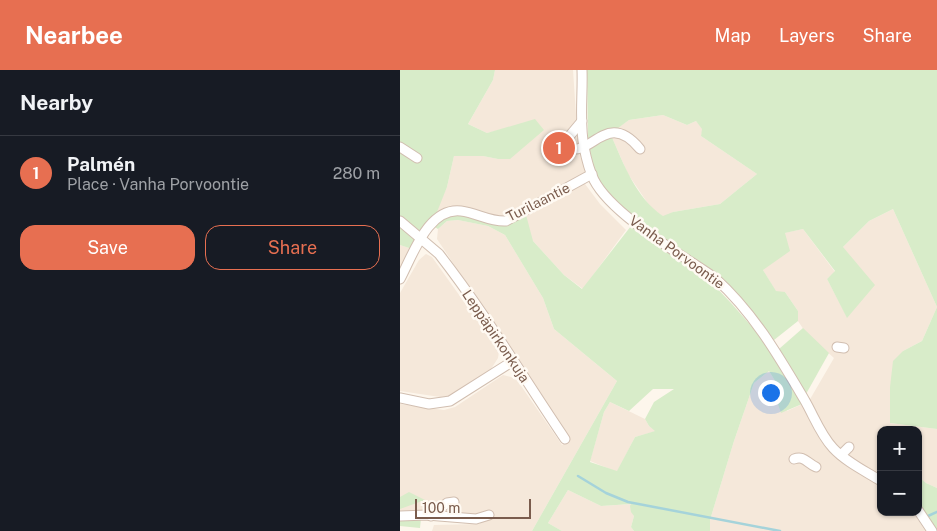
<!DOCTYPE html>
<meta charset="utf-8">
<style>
body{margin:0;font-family:"Public Sans",sans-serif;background:#20242c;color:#f1f3f6}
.controls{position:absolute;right:15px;bottom:15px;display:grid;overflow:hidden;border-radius:10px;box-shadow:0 1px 4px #0004}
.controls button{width:45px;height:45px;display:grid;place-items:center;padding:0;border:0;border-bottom:1px solid #363941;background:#171b24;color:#f1f3f6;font:25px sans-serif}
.scale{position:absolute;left:15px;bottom:12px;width:116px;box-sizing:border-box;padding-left:5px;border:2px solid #7a5c4d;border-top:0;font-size:14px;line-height:18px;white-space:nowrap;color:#7a5c4d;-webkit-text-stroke:4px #fffaf3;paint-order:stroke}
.you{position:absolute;left:370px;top:322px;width:18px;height:18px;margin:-12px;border:4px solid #fff;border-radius:50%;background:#1a73e8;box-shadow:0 0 0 8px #1a73e833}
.badge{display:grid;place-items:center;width:32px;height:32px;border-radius:50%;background:#e76f51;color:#fff;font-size:16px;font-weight:700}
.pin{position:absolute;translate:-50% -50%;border:2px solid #fff;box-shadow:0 1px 5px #0006}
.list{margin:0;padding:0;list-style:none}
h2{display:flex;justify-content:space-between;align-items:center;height:65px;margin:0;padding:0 20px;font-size:21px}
h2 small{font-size:16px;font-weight:400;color:#9ea1a6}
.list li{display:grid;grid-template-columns:32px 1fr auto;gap:15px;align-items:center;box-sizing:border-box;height:75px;padding:0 20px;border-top:1px solid #363941}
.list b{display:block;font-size:19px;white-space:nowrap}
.list p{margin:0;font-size:16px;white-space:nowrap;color:#9ea1a6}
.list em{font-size:16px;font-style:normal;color:#9ea1a6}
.actions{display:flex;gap:10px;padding:15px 20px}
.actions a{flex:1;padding:11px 0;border:1px solid #e76f51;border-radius:15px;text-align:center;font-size:18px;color:#e76f51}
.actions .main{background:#e76f51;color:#fff}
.map{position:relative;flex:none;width:537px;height:461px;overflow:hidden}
header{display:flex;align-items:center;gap:30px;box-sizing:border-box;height:70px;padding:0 25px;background:#e76f51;color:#fff}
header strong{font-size:24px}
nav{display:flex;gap:28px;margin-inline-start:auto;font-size:18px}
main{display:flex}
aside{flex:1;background:#171b24}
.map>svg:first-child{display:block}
.residential{fill:#f5e8da}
.green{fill:#d8ecc9;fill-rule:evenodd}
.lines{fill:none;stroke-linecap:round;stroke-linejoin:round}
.stream{stroke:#a5d3da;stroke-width:2.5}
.minor-casing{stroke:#d1beb0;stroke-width:11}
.minor{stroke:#fff;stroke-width:9}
.labels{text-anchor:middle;stroke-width:5;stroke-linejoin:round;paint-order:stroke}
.street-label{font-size:14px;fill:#7a5c4d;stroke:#fffaf3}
</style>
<header>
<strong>Nearbee</strong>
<nav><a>Map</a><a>Layers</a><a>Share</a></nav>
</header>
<main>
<aside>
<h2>Nearby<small></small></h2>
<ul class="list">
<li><span class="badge">1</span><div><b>Palmén</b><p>Place · Vanha Porvoontie</p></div><em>280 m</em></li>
</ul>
<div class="actions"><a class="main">Save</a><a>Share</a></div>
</aside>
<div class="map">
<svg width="537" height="461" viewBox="0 0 537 461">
<rect width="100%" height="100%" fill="#fdf6ec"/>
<g class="residential">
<path d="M95 0H173L177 60 188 106 182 110 200 134 226 160 183 219 164 205 133 171 106 151 36 148 38 137 47 117 54 86H83L98 89 109 58 87 63 68 54 93 10Z"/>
<path d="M263 45 287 55 296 51 303 59 301 66 357 104 320 134 273 142 264 147 251 138 228 104 210 63 229 50Z"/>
<path d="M493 139 537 237 522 271 503 281 490 353 537 359V418L526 413 518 406V360H481V407L476 413 481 417V442H513L525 461H310V450L334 371 354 313 369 301 380 319 387 341 409 331 434 288 406 263 398 251V241L385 222H376L363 200 384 163 403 159 435 202 427 209 447 247 443 177 469 151Z"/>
<path d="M58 150 88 156 105 165 143 228 154 259 217 311 132 461H32L34 455 79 454 82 452V447L0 449V334L44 340 55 337 103 305 111 307 117 310 162 375 170 369 37 169 38 159 47 151Z"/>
<path d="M0 175 12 179 0 200Z"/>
<path d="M26 184 32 187 99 281 98 288 91 299 49 326 40 327 0 321V223L19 190Z"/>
<path d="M210 332 245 349 249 356 256 361 235 367 217 402 190 391 204 342Z"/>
<path d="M168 420 201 436 232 434 234 446 231 457 234 461H162L148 453Z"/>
</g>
<g class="green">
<path d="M0 0H95L93 10 68 54 87 63 135 49 144 60 110 89H98L83 86H54L47 117 37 142C61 133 76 142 99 151L125 141 133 171 164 205 182 219 231 156 311 212 331 233 361 267 402 334 381 343 375 325 380 319 369 301 354 313 334 371 310 450V461H234L231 457 234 446 231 442 230 436 231 434 201 436 168 420 148 453 162 461H132L217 311 154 259 143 228 105 165 88 156 58 150 47 151 38 159 30 154 15 180 0 175ZM253 319H274L254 332 245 349 249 356 255 361 235 367 217 401 190 392 204 342 210 332 229 341Z"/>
<path d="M187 0H537V359L490 353V317L493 291 503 281 522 271 537 237 493 139 469 151 443 177 475 215 447 248 427 209 435 201 403 159 385 163 390 181 363 200 376 221 385 222 398 241V251L374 270C357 247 341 225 319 207 285 178 217 148 198 109 193 98 191 87 189 76L211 65C224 95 236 128 263 146L273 142 320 134 357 104 301 66 302 59 296 51 287 55 263 45 229 50 214 61 188 71Z"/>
<path d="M403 258 429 283 406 324 379 279Z"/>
<path d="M518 406 526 413 537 418V461L518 434Z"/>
<path d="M9 422 25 430 0 439V427Z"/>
<path d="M0 442 6 447 21 448 20 458 0 456Z"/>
</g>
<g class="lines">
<g class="stream">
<path d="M178 406 206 423 228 432 380 461"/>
<path d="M528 446 537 442"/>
</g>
<g class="minor-casing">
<g id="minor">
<path d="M182 0C183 25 179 52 184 77 186 87 189 100 194 110 212 145 282 185 315 208 353 242 378 285 404 329 414 346 420 364 433 378 446 392 465 401 481 411"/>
<path d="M182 51 167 69 168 78C192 87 207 39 240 79"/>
<path d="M0 77 17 88"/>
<path d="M0 151 39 184C85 243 123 307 165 369"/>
<path d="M0 209C13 185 28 137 61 141 77 143 90 152 106 151L192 104"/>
<path d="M437 277 444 278"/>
<path d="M0 328 29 334 50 331 113 291"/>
<path d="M441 385 449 377"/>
<path d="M394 389C404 385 407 393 416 397"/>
<path d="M518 440 532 461"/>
<path d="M0 446 27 445 76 449 89 445"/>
<path d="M31 446 47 433 54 432"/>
</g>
</g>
<use href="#minor" class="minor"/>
</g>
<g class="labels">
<g class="street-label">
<text transform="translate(138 132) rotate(-27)" y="5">Turilaantie</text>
<text transform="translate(277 182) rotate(36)" y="5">Vanha Porvoontie</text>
<text transform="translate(96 266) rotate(56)" y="5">Leppäpirkonkuja</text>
</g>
</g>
</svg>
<div class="controls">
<button>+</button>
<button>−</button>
</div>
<div class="scale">100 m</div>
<div class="you"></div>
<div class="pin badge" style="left:159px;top:78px">1</div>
</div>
</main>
